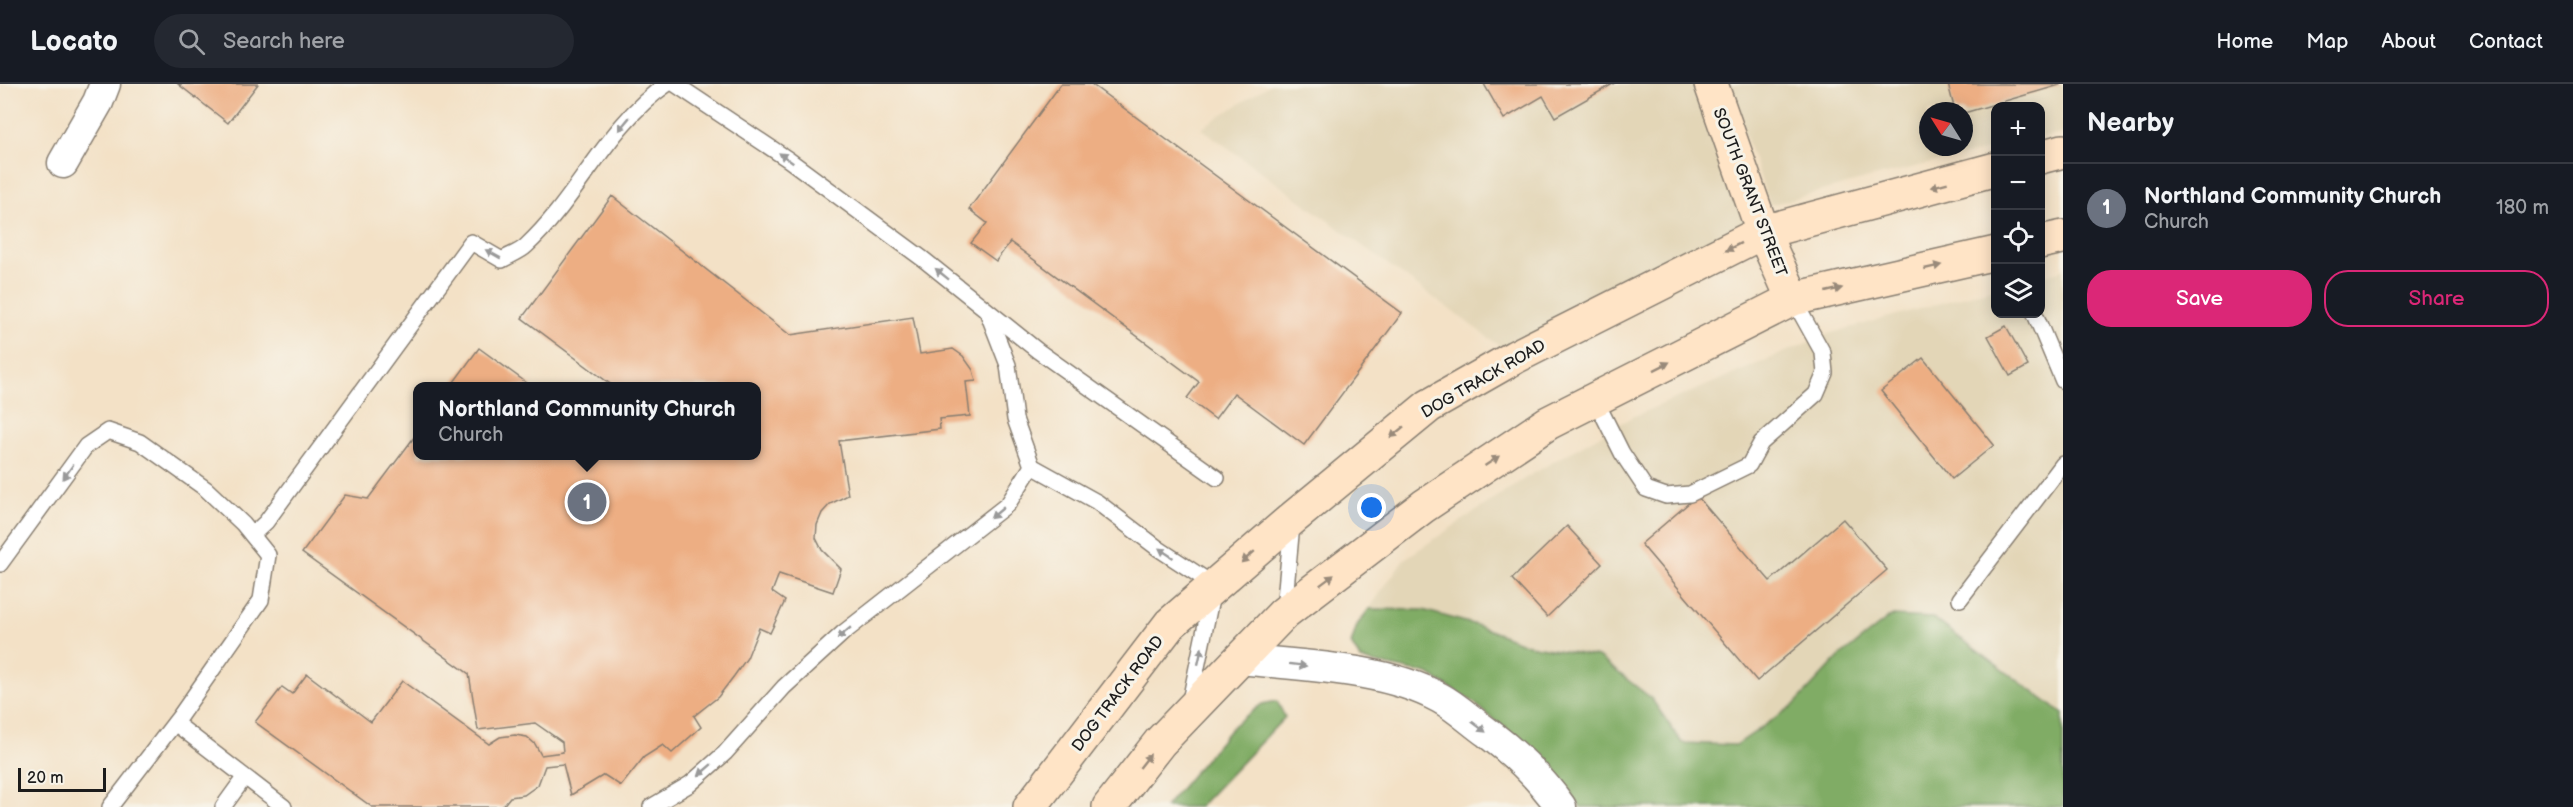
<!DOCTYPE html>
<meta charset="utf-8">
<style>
body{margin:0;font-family:"Balsamiq Sans",sans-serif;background:#242831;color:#f1f3f6}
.controls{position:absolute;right:18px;top:18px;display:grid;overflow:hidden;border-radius:12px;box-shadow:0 3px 15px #0003}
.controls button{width:54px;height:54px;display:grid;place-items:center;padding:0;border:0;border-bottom:2px solid #363941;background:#171b24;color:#f1f3f6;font:30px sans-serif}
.compass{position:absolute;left:1919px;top:18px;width:54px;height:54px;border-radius:50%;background:#171b24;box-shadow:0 3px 15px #0003;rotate:307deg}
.scale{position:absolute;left:18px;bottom:15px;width:88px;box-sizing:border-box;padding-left:6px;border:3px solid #1c1c1c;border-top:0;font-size:16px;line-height:21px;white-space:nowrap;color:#1c1c1c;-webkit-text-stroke:4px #f7f3e8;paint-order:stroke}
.you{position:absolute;left:1372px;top:424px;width:21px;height:21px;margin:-15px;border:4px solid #fff;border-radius:50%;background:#1a73e8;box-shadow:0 0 0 9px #1a73e833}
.badge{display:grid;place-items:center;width:39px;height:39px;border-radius:50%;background:#db2777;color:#fff;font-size:20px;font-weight:700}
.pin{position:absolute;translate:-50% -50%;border:3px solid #fff;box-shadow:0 2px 6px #0006}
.popup{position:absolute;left:413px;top:298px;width:348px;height:78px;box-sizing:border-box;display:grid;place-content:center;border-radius:12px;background:#171b24;filter:drop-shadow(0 2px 4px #0005);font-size:20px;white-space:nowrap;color:#9ea1a6}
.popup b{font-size:22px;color:#f1f3f6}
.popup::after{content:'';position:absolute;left:50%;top:100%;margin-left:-12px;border:12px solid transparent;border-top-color:#171b24}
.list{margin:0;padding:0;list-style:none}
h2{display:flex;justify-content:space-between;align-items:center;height:78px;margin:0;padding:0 24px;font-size:26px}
h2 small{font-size:20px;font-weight:400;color:#9ea1a6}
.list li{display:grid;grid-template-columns:39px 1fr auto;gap:18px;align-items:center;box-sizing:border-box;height:90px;padding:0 24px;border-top:2px solid #363941}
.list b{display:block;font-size:22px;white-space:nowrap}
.list p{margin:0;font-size:20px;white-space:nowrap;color:#9ea1a6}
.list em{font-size:20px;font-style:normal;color:#9ea1a6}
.actions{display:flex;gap:12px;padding:18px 24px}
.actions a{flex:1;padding:14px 0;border:2px solid #db2777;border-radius:24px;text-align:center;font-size:21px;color:#db2777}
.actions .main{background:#db2777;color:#fff}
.icon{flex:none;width:33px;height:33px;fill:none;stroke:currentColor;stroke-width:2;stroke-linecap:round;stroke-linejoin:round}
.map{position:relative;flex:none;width:2063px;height:723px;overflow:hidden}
header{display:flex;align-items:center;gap:36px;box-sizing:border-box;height:84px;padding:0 30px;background:#171b24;border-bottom:2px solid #363941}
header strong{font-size:28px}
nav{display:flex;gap:33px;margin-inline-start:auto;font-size:21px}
.search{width:420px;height:54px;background:#242831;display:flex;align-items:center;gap:15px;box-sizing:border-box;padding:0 21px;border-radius:33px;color:#9ea1a6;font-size:22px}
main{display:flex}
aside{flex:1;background:#171b24}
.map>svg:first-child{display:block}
.built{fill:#e3d6b7;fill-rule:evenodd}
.forest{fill:#80ac65;stroke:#4e6440;stroke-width:1.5}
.building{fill:#edae83}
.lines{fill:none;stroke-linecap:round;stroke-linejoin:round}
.lane-casing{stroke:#887e71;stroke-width:18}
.street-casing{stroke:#887e71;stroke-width:33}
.secondary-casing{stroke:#887e71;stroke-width:36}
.lane{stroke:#fff;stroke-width:15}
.street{stroke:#fff;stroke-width:30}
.secondary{stroke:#ffe4c6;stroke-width:33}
.oneway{fill:#999}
.oneway2{fill:#998a7a}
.labels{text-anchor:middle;stroke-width:6;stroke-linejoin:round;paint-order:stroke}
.street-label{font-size:16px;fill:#1c1c1c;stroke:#f7f3e8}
</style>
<header>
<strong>Locato</strong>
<div class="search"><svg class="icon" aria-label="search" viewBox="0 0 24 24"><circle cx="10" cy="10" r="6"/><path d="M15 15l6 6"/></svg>Search here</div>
<nav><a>Home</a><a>Map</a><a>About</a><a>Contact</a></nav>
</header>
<main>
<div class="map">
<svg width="2063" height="723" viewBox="0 0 2063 723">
<rect width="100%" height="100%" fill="#f7f3e8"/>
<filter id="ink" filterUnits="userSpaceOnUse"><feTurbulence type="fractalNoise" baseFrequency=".0167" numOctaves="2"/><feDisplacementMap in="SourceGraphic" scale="12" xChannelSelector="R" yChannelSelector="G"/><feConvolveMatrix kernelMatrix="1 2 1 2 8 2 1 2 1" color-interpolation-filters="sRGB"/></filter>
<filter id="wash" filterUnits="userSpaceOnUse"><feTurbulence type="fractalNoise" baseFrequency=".008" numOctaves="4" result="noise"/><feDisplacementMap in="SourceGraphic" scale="24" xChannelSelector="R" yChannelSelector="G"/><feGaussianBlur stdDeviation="1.35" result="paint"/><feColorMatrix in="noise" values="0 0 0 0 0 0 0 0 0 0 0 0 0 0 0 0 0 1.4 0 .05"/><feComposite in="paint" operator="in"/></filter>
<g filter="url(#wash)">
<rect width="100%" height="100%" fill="#f3e1c6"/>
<g class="built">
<path d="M1271 0H1695L1763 148 1515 273 1201 44Z"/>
<path d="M1727 0H2063V50L2041 54 2040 22H1996L1995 64 1869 94 1770 121ZM1928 27H1964V63H1928Z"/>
<path d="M2063 186V630L1933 534 1839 573 1794 621 1736 661 1682 659 1651 614 1598 573 1528 561 1369 525 1403 476 1527 393 1632 333 1828 250 1995 204 1996 230H2040L2041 192Z"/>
</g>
<g class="forest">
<path d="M1369 525 1423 526 1476 541 1528 561 1598 573 1651 614 1682 659 1736 661 1794 621 1839 573 1891 532 1933 534 2063 630V723H1581L1529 666 1472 617 1428 590 1361 576 1351 560 1357 541Z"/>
<path d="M1277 617 1285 633 1199 723H1165L1234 641 1262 620Z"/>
</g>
<g id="blocks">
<g class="building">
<path d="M178 0H258L228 39Z"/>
<path d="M1061 0H1091L1402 229 1304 361 1234 309 1215 335 1187 314 1199 298 1010 158 996 177 971 159 987 139 969 125Z"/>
<path d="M1484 0H1613L1555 33 1543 12 1504 35Z"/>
<path d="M1948 0H2060V1L1964 29V27H1955Z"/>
<path d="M612 112 790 251 913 233 920 270 953 265 963 272 973 286 976 297 966 298 970 332 939 335 940 345 839 357 848 411 830 420 822 429 817 441 816 454 822 466 841 485 833 508 779 490 772 508 785 517 770 549 759 544 747 574 734 592 718 613 694 632 701 643 672 669 663 661 644 673 621 702 604 691 571 711 563 680 545 682 538 701 524 711 510 713 502 723H372L255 638 282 603 292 610 307 590 371 638 402 597 489 660 500 653 515 651 527 653 535 660 541 671 563 668 562 658 535 639 478 646 469 590 302 469 345 411 368 415 418 348V372H756V302H613L522 234Z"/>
<path d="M2006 242 2028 282 2010 292 1988 252Z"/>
<path d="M479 264 531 302H451Z"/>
<path d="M1923 274 1994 361 1952 395 1881 307Z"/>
<path d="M1697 412 1770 497 1843 435 1887 486 1757 597 1641 460Z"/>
<path d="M1567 442 1602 480 1547 533 1512 495Z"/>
</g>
</g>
</g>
<g filter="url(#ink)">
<use href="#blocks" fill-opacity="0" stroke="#887e71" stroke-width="1.5"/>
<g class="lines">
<g class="lane-casing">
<g id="lane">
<path d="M675 0 789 76 923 175 1038 267 1217 394"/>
<path d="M987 227 1008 281 1015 335 1032 382 1097 418 1159 465 1214 501 1190 617"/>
<path d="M2035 230 2063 297"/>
<path d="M1595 315 1622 369 1646 405 1666 412 1690 410 1749 381 1761 359 1816 310 1825 289 1823 269 1793 215"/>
<path d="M252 451 266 438 471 158 502 176C510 171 520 168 526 162 579 113 607 41 667 0"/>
<path d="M0 480 86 362 108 347 140 358 206 405 243 440 268 471 261 516 180 632 110 723"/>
<path d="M1960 515 2063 380"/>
<path d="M1284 526 1292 440"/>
<path d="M175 639 284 723"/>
<path d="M223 723 244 694"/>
<path d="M651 723 690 700 725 669 784 603 843 549 1008 420 1032 382"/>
</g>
</g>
<g class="street-casing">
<g id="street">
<path d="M63 79 98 18 105 0"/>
<path d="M1240 575C1303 582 1383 583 1440 614 1457 623 1472 638 1488 649 1517 671 1540 693 1561 723"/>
</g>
</g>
<g class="secondary-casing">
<g id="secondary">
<path d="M1711 0 1763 148 1793 215"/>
<path d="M2040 73 2063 67"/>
<path d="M2040 158 2063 153"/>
<path d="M1030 723 1170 540 1293 434 1429 322 1515 273 1763 148 1996 85"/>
<path d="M1109 723 1160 658 1284 529 1424 422 1548 339 1793 215 1996 169"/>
</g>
</g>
<use href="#lane" class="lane"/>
<use href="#street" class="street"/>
<use href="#secondary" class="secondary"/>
</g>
<defs><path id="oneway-solid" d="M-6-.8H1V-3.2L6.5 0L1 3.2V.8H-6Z" transform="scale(1.5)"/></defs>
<g class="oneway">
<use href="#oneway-solid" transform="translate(624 40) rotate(130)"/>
<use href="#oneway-solid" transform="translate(786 74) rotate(-144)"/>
<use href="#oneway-solid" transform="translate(493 170) rotate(-151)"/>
<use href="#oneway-solid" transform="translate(942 190) rotate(-141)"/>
<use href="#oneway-solid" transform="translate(68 388) rotate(125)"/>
<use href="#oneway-solid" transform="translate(997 429) rotate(140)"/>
<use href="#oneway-solid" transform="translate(1166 469) rotate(-146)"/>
<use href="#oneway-solid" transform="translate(844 549) rotate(140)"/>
<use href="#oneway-solid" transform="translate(1200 572) rotate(-77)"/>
<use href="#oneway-solid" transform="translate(1298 581) rotate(7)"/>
<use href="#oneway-solid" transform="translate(1479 643) rotate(37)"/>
<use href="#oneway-solid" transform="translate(705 686) rotate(139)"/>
</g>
<g class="oneway2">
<use href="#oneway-solid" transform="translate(1939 101) rotate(165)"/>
<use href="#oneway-solid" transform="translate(1733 163) rotate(153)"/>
<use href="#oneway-solid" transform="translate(1933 183) rotate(-13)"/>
<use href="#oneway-solid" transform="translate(1834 206) rotate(-13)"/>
<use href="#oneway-solid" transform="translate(1662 282) rotate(-27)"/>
<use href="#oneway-solid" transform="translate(1397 348) rotate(141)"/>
<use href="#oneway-solid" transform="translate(1492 377) rotate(-34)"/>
<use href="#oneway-solid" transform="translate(1248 473) rotate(139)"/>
<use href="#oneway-solid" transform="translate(1327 496) rotate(-37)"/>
<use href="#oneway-solid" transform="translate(1145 677) rotate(-52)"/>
</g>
</g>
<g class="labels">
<g class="street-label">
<text transform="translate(1751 108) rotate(69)" y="6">SOUTH GRANT STREET</text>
<text transform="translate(1483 294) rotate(-30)" y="6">DOG TRACK ROAD</text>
<text transform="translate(1117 609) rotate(-53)" y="6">DOG TRACK ROAD</text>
</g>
</g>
</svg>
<div class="controls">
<button>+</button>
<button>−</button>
<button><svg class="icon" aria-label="locate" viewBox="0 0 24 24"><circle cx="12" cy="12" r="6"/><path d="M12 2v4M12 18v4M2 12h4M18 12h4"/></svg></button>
<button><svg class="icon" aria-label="layers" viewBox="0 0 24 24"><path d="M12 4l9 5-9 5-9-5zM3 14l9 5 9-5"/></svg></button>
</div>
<svg class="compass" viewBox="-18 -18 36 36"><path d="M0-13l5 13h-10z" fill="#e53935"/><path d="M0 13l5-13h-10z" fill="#9ea1a6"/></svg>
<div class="scale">20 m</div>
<div class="you"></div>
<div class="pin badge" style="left:587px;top:418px;background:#6b7280">1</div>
<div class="popup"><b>Northland Community Church</b>Church</div>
</div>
<aside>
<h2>Nearby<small></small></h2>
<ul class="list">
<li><span class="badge" style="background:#6b7280">1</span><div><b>Northland Community Church</b><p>Church</p></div><em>180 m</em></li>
</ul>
<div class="actions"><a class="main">Save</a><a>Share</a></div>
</aside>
</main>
